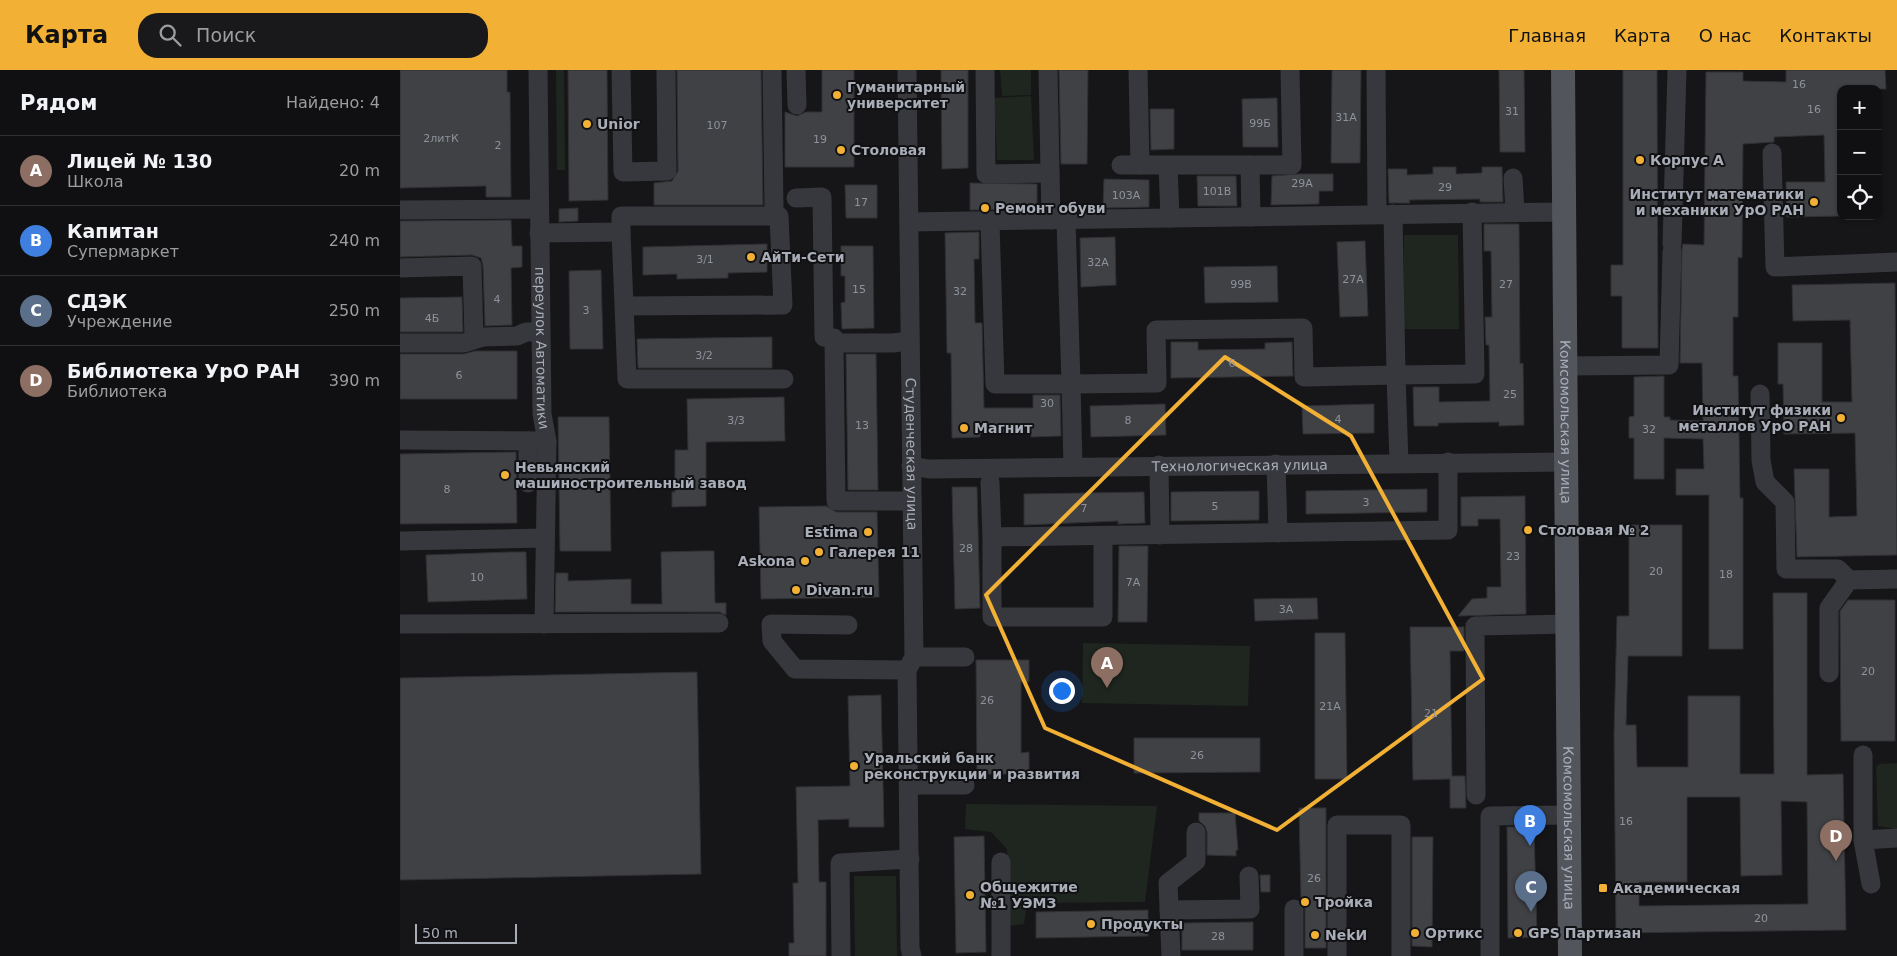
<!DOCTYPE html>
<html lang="ru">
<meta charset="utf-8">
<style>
body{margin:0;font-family:"DejaVu Sans",sans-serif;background:#19191b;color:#f1f3f6}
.controls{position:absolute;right:15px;top:15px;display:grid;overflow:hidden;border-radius:10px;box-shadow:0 1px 4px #0004}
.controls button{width:45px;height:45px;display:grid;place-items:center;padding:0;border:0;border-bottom:1px solid #303032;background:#101012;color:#f1f3f6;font:25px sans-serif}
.scale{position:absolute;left:15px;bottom:12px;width:102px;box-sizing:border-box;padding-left:5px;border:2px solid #a8adb8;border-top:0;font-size:14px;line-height:18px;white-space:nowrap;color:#a8adb8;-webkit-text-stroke:4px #111113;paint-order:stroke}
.you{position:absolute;left:661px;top:620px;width:18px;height:18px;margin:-12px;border:4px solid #fff;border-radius:50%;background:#1a73e8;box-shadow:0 0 0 8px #1a73e833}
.badge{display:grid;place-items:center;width:32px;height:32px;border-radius:50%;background:#f2b134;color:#fff;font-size:16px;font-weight:700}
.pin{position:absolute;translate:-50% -41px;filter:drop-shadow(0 1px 2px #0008)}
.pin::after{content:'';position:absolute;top:26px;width:18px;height:15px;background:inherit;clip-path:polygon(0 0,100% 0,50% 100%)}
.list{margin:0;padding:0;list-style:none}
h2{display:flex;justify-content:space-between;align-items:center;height:65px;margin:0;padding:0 20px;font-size:21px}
h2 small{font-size:16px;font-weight:400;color:#9c9d9f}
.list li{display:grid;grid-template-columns:32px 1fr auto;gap:15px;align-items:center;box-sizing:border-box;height:70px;padding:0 20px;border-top:1px solid #303032}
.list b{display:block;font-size:19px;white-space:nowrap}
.list p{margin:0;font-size:16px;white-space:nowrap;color:#9c9d9f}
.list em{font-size:16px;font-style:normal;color:#9c9d9f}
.icon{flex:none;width:28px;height:28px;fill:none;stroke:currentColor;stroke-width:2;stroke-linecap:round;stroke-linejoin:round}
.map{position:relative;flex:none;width:1497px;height:886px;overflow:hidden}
header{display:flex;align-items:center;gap:30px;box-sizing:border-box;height:70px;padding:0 25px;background:#f2b134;color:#111}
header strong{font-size:24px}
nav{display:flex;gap:28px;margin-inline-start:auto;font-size:18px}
.search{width:350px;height:45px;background:#19191b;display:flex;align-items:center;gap:12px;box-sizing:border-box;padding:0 18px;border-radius:20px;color:#9c9d9f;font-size:19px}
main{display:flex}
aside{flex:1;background:#101012}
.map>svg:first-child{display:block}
.green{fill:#1e261f}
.building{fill:#404145;stroke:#303034;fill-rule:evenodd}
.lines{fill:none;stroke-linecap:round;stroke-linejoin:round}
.minor{stroke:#37383d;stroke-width:19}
.major{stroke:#53555c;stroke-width:24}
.marked{fill:none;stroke:#f2b134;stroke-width:4;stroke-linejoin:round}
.poi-dot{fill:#f2b134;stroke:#111113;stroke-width:2}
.labels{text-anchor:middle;stroke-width:4;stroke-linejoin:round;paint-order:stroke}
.number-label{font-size:11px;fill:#8e929b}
.poi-label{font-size:14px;font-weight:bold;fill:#a8adb8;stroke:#111113;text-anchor:start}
.street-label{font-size:14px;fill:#a8adb8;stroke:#111113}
</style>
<header>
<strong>Карта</strong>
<div class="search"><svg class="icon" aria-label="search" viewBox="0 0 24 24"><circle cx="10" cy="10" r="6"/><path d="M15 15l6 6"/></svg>Поиск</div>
<nav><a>Главная</a><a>Карта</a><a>О нас</a><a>Контакты</a></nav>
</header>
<main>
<aside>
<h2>Рядом<small>Найдено: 4</small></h2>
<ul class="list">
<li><span class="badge" style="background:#8d6e63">A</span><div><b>Лицей № 130</b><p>Школа</p></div><em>20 m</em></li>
<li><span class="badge" style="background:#3f7fe0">B</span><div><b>Капитан</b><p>Супермаркет</p></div><em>240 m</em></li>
<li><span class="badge" style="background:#5c6f8a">C</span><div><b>СДЭК</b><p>Учреждение</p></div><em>250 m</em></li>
<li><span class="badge" style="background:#8d6e63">D</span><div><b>Библиотека УрО РАН</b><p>Библиотека</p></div><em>390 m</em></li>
</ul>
</aside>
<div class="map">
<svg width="1497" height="886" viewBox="0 0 1497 886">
<rect width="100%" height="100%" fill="#161618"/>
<g class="green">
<path d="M156 0H164L165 100H157Z"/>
<path d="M600 0H631V25L602 26Z"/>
<path d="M631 26 634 90H597L594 28Z"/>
<path d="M1004 165H1058L1059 259H1004Z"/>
<path d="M683 573 850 576 848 636 682 633Z"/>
<path d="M1497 693V759L1478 756 1476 697 1480 694Z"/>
<path d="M566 734 757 736 745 832 627 833 624 854 609 856 607 779 591 762 565 759Z"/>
<path d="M454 806H496L497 886H455Z"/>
</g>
<g class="building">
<path d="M0 0H107V22H110L111 127H86V116L0 118Z"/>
<path d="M168 0H207L208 130 169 131Z"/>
<path d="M277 0H361L363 135H254V113L272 111 278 101Z"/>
<path d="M422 0H454V97H385V42L397 46 406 42H422Z"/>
<path d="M541 0H568V98L542 99Z"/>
<path d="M659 0H688L687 94H661Z"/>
<path d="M932 0H961L960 93H931Z"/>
<path d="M1099 0H1124L1125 82H1100Z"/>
<path d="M1223 0H1257L1258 278H1222V226H1211V195H1223Z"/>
<path d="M1386 0H1485L1486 19H1441V146L1387 147 1386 112H1425L1424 65 1374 67V72L1343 74 1342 188 1338 187V247H1333V306H1338L1340 428H1343V579H1309V425H1276V399H1304L1303 369 1264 368V409H1234V368H1229V347L1234 346V307L1264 306V347H1270V350L1303 351 1302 293H1280L1282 178 1283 174 1304 175 1306 2H1343V11L1386 12Z"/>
<path d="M877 28 878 77H843L842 29Z"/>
<path d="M750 39H774V79L751 80Z"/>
<path d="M1033 97H1056V104L1082 103V97H1102L1103 132H1080V129L1009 130 1010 133H989L988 99H1007V105L1033 104Z"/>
<path d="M898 104H933V121H919V134L871 135 872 106Z"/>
<path d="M797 106H836L837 136H798Z"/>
<path d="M704 109 749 110V137L703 138Z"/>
<path d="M570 113 637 114V139L570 140Z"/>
<path d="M445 115H477V148H446Z"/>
<path d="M178 138V151L159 152V139Z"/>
<path d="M111 150 112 176H122V197L111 198 112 255 85 256 83 196 81 188 72 185 0 187V151Z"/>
<path d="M1084 154H1119L1120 294 1123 293 1124 355 1099 356V352L1038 353V356H1014L1013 317H1039V332L1090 331 1089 275H1086L1085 247H1092L1091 181H1084Z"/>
<path d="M579 162V189H574L575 253H582L584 338H633V325H660L661 366 631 367V362L580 363V367L552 368 551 283H547L545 163Z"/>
<path d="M715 167 716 215 681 217 680 168Z"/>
<path d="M965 171 968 246 940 247 937 172Z"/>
<path d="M367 174V202L328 203V208L277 209V204L243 205V177Z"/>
<path d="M441 176H473L474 258 442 259 441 233 445 232V206H441Z"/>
<path d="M877 196 878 232 805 233 804 197Z"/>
<path d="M201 200 203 279H170L169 201Z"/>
<path d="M1495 213 1497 485 1397 487 1394 399H1429V447L1457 446 1455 363 1384 364 1383 314H1378V273H1422V332H1452L1450 250 1393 251 1392 215Z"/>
<path d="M62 227 63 262H0V228Z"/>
<path d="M372 267V298H238L237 269Z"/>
<path d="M771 272H798V280L865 279V273L892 272 893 306 771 308Z"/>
<path d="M75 281H117V329H0V284H64Z"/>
<path d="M446 284H476L478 420H448Z"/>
<path d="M384 327 385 371 306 372V436L272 437V422H275V380H288L287 329Z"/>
<path d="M765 334 766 365 691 367 690 336Z"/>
<path d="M974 334V363L903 364 902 336Z"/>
<path d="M158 347H209L211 481H160Z"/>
<path d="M116 382 117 453 0 454V384Z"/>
<path d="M552 417H577L580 538 555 539Z"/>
<path d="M1027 419V442L906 444V421Z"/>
<path d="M859 421V450L771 451V422Z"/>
<path d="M744 422 745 453 718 454V451L624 455V424Z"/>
<path d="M1125 426 1126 544 1058 546 1072 529 1087 528V517H1101L1100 449H1078V456H1061V427Z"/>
<path d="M426 436 436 442H477L479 527 361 529 359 437Z"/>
<path d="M1229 455H1282V586H1228L1226 655H1236L1237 697H1288V626H1340V704H1374L1373 523H1407V705L1443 704 1446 860 1216 863 1214 666 1217 546H1229ZM1287 727H1340L1341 806 1382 805 1381 731 1407 732 1408 834 1239 836V812H1287Z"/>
<path d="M719 476H748L747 552H718Z"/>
<path d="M300 481H314L315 533H326V545L319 542H155L156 503H168V511L231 509V534H262L261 482Z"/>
<path d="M110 482H126L127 529 28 532 26 485Z"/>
<path d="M917 528 918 549 855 551 854 529Z"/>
<path d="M1448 530H1495V671H1441L1440 541Z"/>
<path d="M1010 557H1064V581H1050L1052 706H1065L1066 738H1050V709L1013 710Z"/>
<path d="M915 563H945L947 709H915Z"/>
<path d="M576 590H629V612H621V683L629 682V704H577Z"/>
<path d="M297 602 301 804 0 810V608Z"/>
<path d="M481 625 484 757H449V749L418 750 419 812H426V886H389V873H394L393 813H398L396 717 450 716 448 626Z"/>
<path d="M734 668H860V702L734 703Z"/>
<path d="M899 738H926V878H905V839L901 830Z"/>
<path d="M799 743H835L838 780H836V786L807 785V762L805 756 799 751Z"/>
<path d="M1107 757H1134L1137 867 1108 868Z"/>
<path d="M584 766 586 882 556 883 554 767Z"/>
<path d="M1012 767H1033L1032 877 1012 876Z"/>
<path d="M860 805H870V822H861Z"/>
<path d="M748 840V866L636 868V842Z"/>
<path d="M853 852V880H782V853Z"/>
</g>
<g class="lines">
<g class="minor">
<path id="s1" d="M138 0 142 344 147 371 144 554"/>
<path d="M221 0 223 102 267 101 266 0"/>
<path d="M372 0 374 137"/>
<path d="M396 0 397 35"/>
<path id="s2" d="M507 0 514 587 507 600 510 878 512 886"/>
<path d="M585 0 586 104 650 103"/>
<path d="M648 0 651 150"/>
<path d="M738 0 740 95"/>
<path d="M976 0 977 144"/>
<path d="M1372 83 1375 197 1497 192"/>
<path d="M721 95H892L890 0"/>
<path d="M768 95 770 148"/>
<path d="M850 95 851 147"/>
<path d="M1113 108 1115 141"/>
<path d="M396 128 422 127 424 267 434 268V273"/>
<path d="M0 140 139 139"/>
<path d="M666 150 671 314 757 313 756 260 903 258 904 307 996 305 993 144"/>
<path d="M509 152 1164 142"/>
<path d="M590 152 595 314H671L673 396"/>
<path d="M221 162 227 309H384"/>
<path d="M139 163 221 162V146H379L383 235 225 236"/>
<path d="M1272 174 1277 0"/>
<path d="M0 198 72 196 74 268"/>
<path d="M509 271 493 273H434L436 431H512"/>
<path d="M0 273H64L83 267 117 266 126 262H140"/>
<path d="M1166 296 1269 295 1272 182"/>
<path d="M1360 324 1361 390 1365 412 1385 432 1386 499H1438L1449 510"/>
<path d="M0 370 147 371"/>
<path d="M128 371V413"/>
<path d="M999 393 996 305 1075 304 1072 142"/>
<path d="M876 394 878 463"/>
<path d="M759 395 760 465"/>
<path id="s3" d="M511 396 529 399 1167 392"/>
<path d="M590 412 592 467 1048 460V392"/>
<path d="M592 467V547H703V466"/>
<path d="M0 471 145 468"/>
<path d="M0 554 319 553"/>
<path d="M448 555 371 554 372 571 395 599 507 600"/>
<path d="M514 587H565"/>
<path d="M1429 603V538L1449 510 1497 509"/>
<path d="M509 715H565"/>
<path d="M1076 725 1075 556 1167 554"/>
<path d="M1463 770V685"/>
<path d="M601 792V886"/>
<path d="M1471 814 1463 770 1497 768"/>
<path d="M894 839V886"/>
<path d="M769 840 850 839 849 806"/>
<path d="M441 886 440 793 510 789"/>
<path d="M771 886 768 813 796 791V762"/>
<path d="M937 886V755H1001V886"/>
<path d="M1090 886V746L1169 745"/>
</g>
<path class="major" id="s4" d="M1163 0 1170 886"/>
</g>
<path class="marked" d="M825 287 951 366 1083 609 877 760 645 658 586 525Z"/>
<g class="poi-dot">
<circle cx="437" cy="25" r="5"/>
<circle cx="187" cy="54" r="5"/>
<circle cx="441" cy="80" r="5"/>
<circle cx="1240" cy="90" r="5"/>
<circle cx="1414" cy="132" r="5"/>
<circle cx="585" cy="138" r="5"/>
<circle cx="351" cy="187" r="5"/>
<circle cx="1441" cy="348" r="5"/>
<circle cx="564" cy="358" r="5"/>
<circle cx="105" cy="405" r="5"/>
<circle cx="1128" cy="460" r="5"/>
<circle cx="468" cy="462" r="5"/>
<circle cx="419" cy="482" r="5"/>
<circle cx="405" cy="491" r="5"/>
<circle cx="396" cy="520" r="5"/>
<circle cx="454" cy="696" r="5"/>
<rect x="1198" y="813" width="10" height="10" rx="2.5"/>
<circle cx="570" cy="825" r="5"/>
<circle cx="905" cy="832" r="5"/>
<circle cx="691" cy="854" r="5"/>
<circle cx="1015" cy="863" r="5"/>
<circle cx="1118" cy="863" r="5"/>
<circle cx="915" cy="865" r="5"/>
</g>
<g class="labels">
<g class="number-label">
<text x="1399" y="18">16</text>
<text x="1414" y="43">16</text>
<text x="1112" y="45">31</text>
<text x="946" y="51">31А</text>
<text x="860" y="57">99Б</text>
<text x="317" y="59">107</text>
<text x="41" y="72">2литК</text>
<text x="420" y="73">19</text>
<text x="98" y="79">2</text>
<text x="902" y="117">29А</text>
<text x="1045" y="121">29</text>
<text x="817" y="125">101В</text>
<text x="726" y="129">103А</text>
<text x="461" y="136">17</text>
<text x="305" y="193">3/1</text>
<text x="698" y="196">32А</text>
<text x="953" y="213">27А</text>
<text x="841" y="218">99В</text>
<text x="1106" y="218">27</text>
<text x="459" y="223">15</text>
<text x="560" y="225">32</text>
<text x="97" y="233">4</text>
<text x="186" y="244">3</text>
<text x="32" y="252">4Б</text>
<text x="304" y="289">3/2</text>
<text x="832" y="297">6</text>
<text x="59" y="309">6</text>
<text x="1110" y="328">25</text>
<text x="647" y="337">30</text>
<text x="938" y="353">4</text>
<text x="336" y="354">3/3</text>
<text x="728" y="354">8</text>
<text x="462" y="359">13</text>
<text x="1249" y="363">32</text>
<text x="47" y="423">8</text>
<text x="966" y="436">3</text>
<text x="815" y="440">5</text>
<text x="684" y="442">7</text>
<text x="566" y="482">28</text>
<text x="1113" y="490">23</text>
<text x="1256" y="505">20</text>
<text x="1326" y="508">18</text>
<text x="77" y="511">10</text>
<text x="733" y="516">7А</text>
<text x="886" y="543">3А</text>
<text x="1468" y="605">20</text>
<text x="587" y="634">26</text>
<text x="930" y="640">21А</text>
<text x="1031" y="647">21</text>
<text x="797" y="689">26</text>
<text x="1226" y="755">16</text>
<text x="914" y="812">26</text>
<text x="1361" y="852">20</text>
<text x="818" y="870">28</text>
</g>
<g class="poi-label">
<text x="447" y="22">Гуманитарный<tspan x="447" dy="16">университет</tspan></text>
<text x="197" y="59">Unior</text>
<text x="451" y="85">Столовая</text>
<text x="1250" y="95">Корпус А</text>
<text x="1404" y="129" text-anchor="end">Институт математики<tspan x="1404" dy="16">и механики УрО РАН</tspan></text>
<text x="595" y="143">Ремонт обуви</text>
<text x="361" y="192">АйТи-Сети</text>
<text x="1431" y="345" text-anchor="end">Институт физики<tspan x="1431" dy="16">металлов УрО РАН</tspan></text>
<text x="574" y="363">Магнит</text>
<text x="115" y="402">Невьянский<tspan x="115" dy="16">машиностроительный завод</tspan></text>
<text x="1138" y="465">Столовая № 2</text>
<text x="458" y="467" text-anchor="end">Estima</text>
<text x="429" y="487">Галерея 11</text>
<text x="395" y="496" text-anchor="end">Askona</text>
<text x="406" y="525">Divan.ru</text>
<text x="464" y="693">Уральский банк<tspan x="464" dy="16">реконструкции и развития</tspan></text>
<text x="580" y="822">Общежитие<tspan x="580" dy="16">№1 УЭМЗ</tspan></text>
<text x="1213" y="823">Академическая</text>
<text x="915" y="837">Тройка</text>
<text x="701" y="859">Продукты</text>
<text x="1025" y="868">Ортикс</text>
<text x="1128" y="868">GPS Партизан</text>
<text x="925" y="870">NekИ</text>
</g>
<g class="street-label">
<text dy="5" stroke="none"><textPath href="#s1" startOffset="278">переулок Автоматики</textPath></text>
<text dy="5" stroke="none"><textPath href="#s4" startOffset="352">Комсомольская улица</textPath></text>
<text dy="5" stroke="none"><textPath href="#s2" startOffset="384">Студенческая улица</textPath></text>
<text dy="5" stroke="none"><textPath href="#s3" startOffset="329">Технологическая улица</textPath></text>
<text dy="5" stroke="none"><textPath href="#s4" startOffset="758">Комсомольская улица</textPath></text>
</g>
</g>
</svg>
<div class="controls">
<button>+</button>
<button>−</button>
<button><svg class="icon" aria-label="locate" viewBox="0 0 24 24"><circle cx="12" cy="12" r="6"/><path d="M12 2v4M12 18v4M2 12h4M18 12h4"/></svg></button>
</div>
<div class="scale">50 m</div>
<div class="you"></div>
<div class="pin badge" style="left:707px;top:618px;background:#8d6e63">A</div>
<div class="pin badge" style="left:1130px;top:776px;background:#3f7fe0">B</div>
<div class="pin badge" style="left:1131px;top:842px;background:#5c6f8a">C</div>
<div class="pin badge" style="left:1436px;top:791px;background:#8d6e63">D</div>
</div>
</main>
